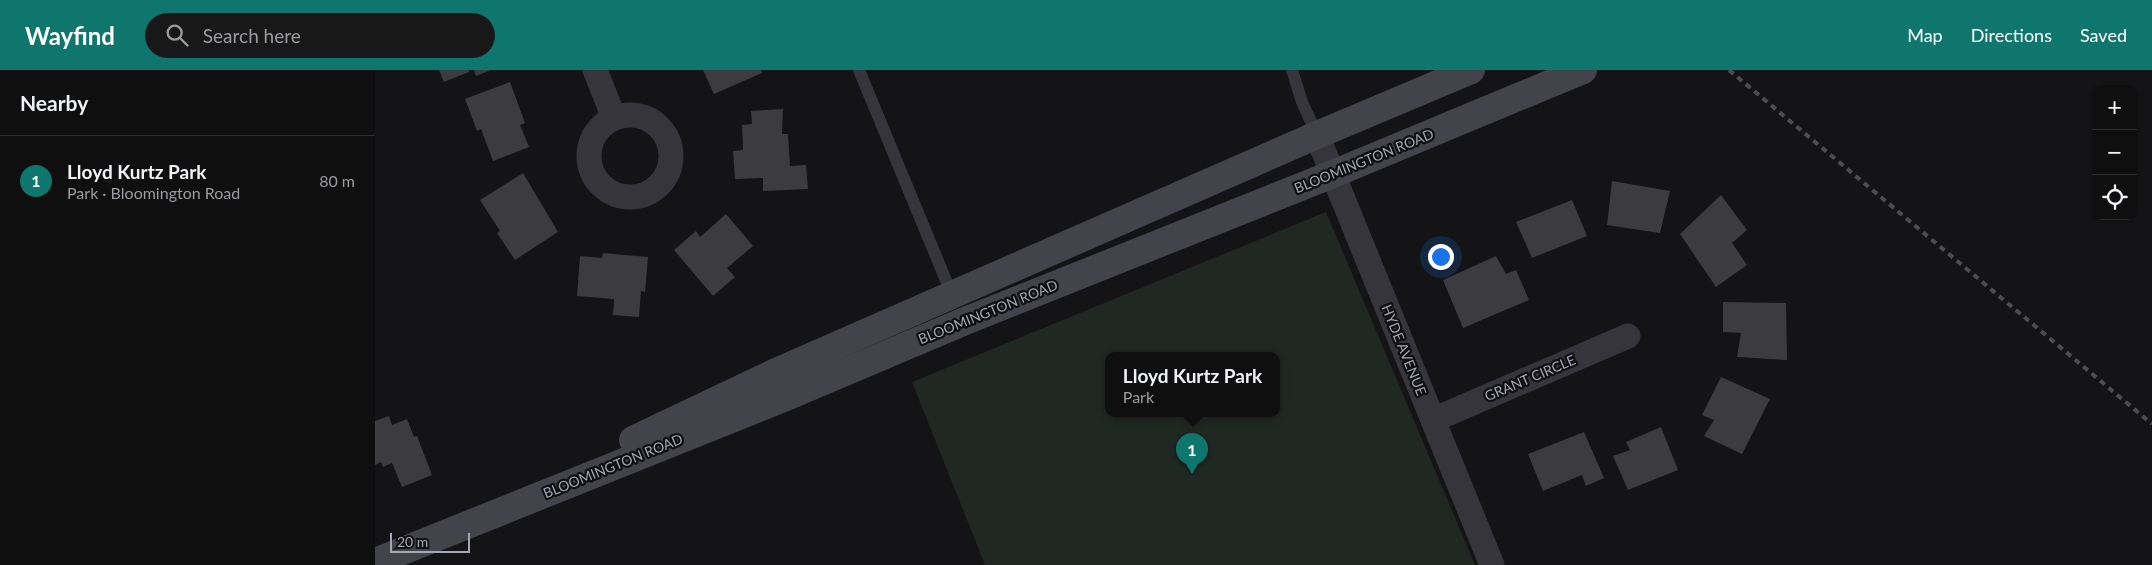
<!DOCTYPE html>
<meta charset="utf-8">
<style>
body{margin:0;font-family:Lato,sans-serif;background:#181819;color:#f1f3f6}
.controls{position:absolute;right:15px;top:15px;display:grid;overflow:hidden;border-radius:10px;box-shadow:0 1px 4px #0004}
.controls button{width:45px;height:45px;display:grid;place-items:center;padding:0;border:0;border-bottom:1px solid #2f2f30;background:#0f0f10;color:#f1f3f6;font:25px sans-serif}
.scale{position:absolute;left:15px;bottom:12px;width:80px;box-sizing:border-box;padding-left:5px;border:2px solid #a5a7b6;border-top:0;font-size:14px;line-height:18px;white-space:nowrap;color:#a5a7b6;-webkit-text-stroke:4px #0f0f11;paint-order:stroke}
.you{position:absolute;left:1065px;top:186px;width:18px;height:18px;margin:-12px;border:4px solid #fff;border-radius:50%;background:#1a73e8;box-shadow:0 0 0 8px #1a73e833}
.badge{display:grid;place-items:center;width:32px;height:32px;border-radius:50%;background:#0f766e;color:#fff;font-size:16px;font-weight:700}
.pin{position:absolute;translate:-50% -41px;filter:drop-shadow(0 1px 2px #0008)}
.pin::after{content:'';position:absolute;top:26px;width:18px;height:15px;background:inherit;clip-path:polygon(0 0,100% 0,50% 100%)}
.popup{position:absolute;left:730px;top:282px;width:175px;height:65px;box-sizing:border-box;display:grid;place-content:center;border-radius:10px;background:#0f0f10;filter:drop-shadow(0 1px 4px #0005);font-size:16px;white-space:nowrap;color:#9b9c9f}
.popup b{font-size:19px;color:#f1f3f6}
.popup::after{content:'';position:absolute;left:50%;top:100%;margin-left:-10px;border:10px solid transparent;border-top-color:#0f0f10}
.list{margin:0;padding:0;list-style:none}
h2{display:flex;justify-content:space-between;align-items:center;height:65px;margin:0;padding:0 20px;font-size:21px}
h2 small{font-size:16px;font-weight:400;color:#9b9c9f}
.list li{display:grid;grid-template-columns:32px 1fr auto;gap:15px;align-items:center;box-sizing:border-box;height:90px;padding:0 20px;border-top:1px solid #2f2f30}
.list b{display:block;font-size:19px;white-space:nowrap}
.list p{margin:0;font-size:16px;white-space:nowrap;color:#9b9c9f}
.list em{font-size:16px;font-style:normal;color:#9b9c9f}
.icon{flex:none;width:28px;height:28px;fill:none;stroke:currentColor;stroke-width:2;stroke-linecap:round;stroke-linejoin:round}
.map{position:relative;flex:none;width:1777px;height:495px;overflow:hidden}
header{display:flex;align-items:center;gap:30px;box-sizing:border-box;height:70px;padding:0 25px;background:#0f766e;color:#fff}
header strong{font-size:24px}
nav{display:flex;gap:28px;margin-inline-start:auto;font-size:18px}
.search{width:350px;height:45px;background:#181819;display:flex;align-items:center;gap:12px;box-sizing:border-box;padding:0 18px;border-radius:28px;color:#9b9c9f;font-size:19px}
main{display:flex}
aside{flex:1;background:#0f0f10}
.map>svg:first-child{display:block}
.green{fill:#202822;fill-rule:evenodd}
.building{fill:#3b3b40}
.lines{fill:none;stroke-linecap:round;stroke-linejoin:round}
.lane{stroke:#35353b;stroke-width:12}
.street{stroke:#35353b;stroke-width:25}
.secondary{stroke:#43434b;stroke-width:28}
.rail{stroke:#4c4c54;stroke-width:4;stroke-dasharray:6 5;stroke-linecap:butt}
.labels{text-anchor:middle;stroke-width:4.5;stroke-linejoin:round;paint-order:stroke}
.street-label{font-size:14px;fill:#a5a7b6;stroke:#0f0f11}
</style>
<header>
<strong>Wayfind</strong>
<div class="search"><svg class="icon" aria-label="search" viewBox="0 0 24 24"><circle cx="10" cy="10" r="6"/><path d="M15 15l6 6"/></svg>Search here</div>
<nav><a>Map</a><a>Directions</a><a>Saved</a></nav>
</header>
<main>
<aside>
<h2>Nearby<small></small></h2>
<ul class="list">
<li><span class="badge">1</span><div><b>Lloyd Kurtz Park</b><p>Park · Bloomington Road</p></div><em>80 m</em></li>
</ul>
</aside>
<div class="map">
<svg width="1777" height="495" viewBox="0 0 1777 495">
<rect width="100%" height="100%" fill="#141416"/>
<path class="green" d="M951 142 1100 495H610L537 312ZM733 285H901V343H733Z"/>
<g class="building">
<path d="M64 0H94V2L69 12Z"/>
<path d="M99 0H116L101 6Z"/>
<path d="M328 0H386L387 3 339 24Z"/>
<path d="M135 12 150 53 145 55 154 77 118 91 106 59 102 61 90 29Z"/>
<path d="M408 39 407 64H413L415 96 431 95 433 119 388 121V108L360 109 358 81 368 80 367 55 377 54 376 41Z"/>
<path d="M148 103 183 162 140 190 122 163 125 161 105 130Z"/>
<path d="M1237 111 1295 121 1285 163 1232 155Z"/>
<path d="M1346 125 1372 160 1357 173 1372 195 1341 217 1305 164Z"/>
<path d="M1197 130 1212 166 1157 188 1141 152Z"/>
<path d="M351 144 378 176 352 198 360 207 338 226 299 180 321 161 325 167Z"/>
<path d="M228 183 273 187 270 222 266 221 264 247 238 245 239 229 202 226 205 186 227 188Z"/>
<path d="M1121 186 1131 204 1141 200 1154 230 1088 258 1068 210Z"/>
<path d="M1348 232 1411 233 1412 290 1362 287 1366 263 1348 262Z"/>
<path d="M1346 307 1395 329 1367 384 1329 366 1339 350 1327 345Z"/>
<path d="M14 346 17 355 32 349 39 367 42 366 57 405 27 417 17 393 8 397 6 392 0 395V351Z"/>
<path d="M1286 357 1303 400 1253 420 1238 386 1255 380 1251 372Z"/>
<path d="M1209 362 1229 408 1211 416 1207 405 1168 421 1153 384Z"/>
</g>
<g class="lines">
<g class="lane">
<path d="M484 0 577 225"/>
<path d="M917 0 927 32 942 65"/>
</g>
<g class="street">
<path d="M220 0 239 48"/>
<circle cx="255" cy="86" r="41"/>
<path d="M942 65 1117 495"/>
<path d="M1058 350 1253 266"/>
</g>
<g class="secondary">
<path d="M258 370 401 302 942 65 1096 0"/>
<path d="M0 492 411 327 590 251 958 104 1208 0"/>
</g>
<path class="rail" d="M1354 0 1777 354"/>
</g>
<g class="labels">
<g class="street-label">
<text transform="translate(989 91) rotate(-22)" y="5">BLOOMINGTON ROAD</text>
<text transform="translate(613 242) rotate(-22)" y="5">BLOOMINGTON ROAD</text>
<text transform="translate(1029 280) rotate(68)" y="5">HYDE AVENUE</text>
<text transform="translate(1155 308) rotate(-23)" y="5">GRANT CIRCLE</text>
<text transform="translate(238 396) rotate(-22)" y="5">BLOOMINGTON ROAD</text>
</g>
</g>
</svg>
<div class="controls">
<button>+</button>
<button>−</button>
<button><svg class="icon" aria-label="locate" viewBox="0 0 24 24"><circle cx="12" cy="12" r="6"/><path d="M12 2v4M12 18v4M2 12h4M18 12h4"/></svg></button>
</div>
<div class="scale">20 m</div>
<div class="you"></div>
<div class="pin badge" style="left:817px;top:404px">1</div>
<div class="popup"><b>Lloyd Kurtz Park</b>Park</div>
</div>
</main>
